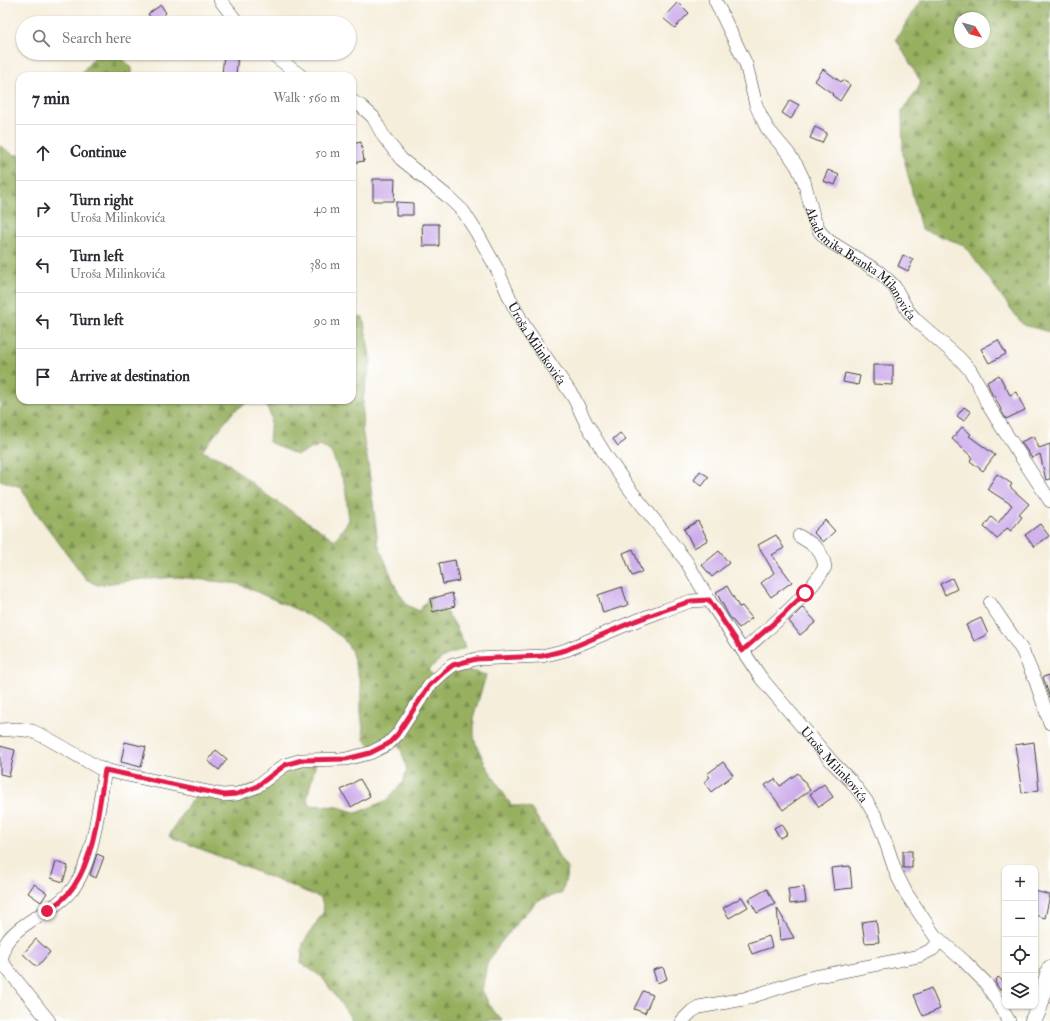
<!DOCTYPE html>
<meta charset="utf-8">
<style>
body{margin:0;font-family:"IM FELL Double Pica",serif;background:#f2f2f3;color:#2b2b33}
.controls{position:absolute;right:12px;bottom:12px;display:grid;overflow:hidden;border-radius:8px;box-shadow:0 1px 3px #0004}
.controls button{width:36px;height:36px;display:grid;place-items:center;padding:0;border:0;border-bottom:1px solid #e1e1e2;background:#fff;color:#2b2b33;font:20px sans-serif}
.compass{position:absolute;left:954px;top:12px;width:36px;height:36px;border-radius:50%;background:#fff;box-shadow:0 1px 3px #0004;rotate:127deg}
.stop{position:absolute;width:12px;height:12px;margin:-9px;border:3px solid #e11d48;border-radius:50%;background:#fff}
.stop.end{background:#e11d48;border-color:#fff;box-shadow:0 1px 4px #0008}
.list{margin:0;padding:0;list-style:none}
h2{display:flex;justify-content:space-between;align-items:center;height:52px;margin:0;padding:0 16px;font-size:17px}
h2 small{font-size:13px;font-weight:400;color:#7c7c81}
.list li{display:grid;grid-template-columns:26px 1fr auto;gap:12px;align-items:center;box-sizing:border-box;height:56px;padding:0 16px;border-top:1px solid #e1e1e2}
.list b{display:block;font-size:15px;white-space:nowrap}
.list p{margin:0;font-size:13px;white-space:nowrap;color:#7c7c81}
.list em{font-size:13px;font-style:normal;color:#7c7c81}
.icon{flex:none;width:22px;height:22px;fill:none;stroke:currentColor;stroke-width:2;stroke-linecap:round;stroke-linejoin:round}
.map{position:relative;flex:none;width:1050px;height:1021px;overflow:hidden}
.search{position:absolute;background:#fff;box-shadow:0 1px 3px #0004;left:16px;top:16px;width:340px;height:44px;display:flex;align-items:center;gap:10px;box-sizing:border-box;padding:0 14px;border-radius:22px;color:#7c7c81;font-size:15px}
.panel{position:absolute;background:#fff;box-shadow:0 1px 3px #0004;left:16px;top:72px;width:340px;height:332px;border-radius:12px}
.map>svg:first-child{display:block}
.forest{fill:url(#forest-firs);stroke:#5a663e;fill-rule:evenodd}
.building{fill:#cdadeb}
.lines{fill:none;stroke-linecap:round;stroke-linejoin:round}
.minor-casing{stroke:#3d3c39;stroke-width:14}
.tertiary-casing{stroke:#3d3c39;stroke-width:18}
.minor{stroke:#fff;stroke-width:13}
.tertiary{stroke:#fff;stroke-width:17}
.route{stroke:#e11d48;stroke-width:5}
.labels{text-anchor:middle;stroke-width:3;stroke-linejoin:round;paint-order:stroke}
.street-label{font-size:13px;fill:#1c1c1c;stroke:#fff}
</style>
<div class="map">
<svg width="1050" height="1021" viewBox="0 0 1050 1021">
<defs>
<pattern id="forest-firs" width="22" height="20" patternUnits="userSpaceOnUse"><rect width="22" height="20" fill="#97b061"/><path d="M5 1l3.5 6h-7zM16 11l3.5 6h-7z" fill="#7a8e4f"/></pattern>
</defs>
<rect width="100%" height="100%" fill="#fff"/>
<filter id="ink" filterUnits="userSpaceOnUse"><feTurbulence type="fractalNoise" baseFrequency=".025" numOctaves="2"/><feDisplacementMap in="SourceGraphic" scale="8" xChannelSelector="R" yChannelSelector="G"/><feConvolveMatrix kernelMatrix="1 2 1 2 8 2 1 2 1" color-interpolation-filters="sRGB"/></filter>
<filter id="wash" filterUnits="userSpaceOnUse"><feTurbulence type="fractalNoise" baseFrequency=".012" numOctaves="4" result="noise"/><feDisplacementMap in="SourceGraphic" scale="16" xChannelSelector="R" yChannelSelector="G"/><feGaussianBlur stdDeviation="0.9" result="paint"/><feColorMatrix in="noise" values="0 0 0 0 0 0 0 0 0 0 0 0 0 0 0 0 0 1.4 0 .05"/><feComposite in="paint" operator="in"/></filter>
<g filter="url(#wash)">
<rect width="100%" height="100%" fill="#f5eedb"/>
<g class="forest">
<path d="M921 0H1050V332L1023 325 964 245 921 229 903 154 902 111 917 91 921 82 896 39ZM960 18H984V42H960Z"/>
<path d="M98 53H115L132 68V76H79Z"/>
<path d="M0 146 14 155H20V400H250L233 412 202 451 225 461 265 494 335 540 349 520 345 485 331 452 321 445 297 455 269 442 271 417 265 402 260 400H352V316L363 317 371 362 363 398 362 429 368 463 378 544 396 588 407 605 419 611 431 595C447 612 458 625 465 648L443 657 428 670 438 680C459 668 462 668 486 675L474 715V739L485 764 511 805 531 809 548 834 558 856 568 870 562 893 539 900 520 919 498 946 487 964 482 990 492 1010 503 1021H353L322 977 301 963 303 943 324 911 321 898 169 836 185 809 201 791 236 792 317 758 307 798 310 805 338 807 357 813 387 800 403 782 407 770 401 749 394 745 378 755 364 739 361 712V684L351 650 343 638 320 622 302 612 239 584 178 577 133 580 97 585 86 579 35 511 21 487 0 480Z"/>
</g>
<g id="blocks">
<g class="building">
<path d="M678 2 689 13 675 28 663 18Z"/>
<path d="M161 5 166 13 154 22 148 14Z"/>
<path d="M224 53H238L236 76H222Z"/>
<path d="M823 69 841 82 843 80 850 85 840 101 832 95 833 94 815 81Z"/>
<path d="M790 100 799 105 791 119 782 113Z"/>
<path d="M815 127 827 133 822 143 810 138Z"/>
<path d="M361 142 364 161 352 163V144Z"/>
<path d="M828 170 839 175 835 185 823 181Z"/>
<path d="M373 179H395L394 201H373Z"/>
<path d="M396 202 413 203V215H396Z"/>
<path d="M422 224H439V246H423Z"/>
<path d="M903 255 913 260 908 271 898 266Z"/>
<path d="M998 340 1006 354 989 363 981 349Z"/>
<path d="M873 365H893V385L873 384Z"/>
<path d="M845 373 860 376 858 385 843 382Z"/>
<path d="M999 375 1010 395 1016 392 1025 410 1006 419 994 396 993 397 987 382Z"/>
<path d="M964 407 971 412 964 421 957 416Z"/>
<path d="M962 427 971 434 969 436 995 455 983 471 970 461 972 457 952 439Z"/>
<path d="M620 433 626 440 618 446 613 439Z"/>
<path d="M1034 436 1039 448 1050 444V479L1046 480 1040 454 1032 458 1021 442Z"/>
<path d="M700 471 709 477 702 486 694 480Z"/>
<path d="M997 474 1012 484 1010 487 1029 504 1019 515 1022 517 1011 531 1007 528 997 539 984 527 991 517 998 523 1012 505 987 489Z"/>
<path d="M825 520 835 531 823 542 813 532Z"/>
<path d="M698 521 708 540 694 548 684 529Z"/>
<path d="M1040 524 1049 536 1034 547 1025 535Z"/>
<path d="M776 535 784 548 772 555 792 582 771 597 761 583 774 573 758 545Z"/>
<path d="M633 549 642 572 632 576 623 553Z"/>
<path d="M719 551 729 563 712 577 702 565Z"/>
<path d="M455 560 459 581 443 584 439 563Z"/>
<path d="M952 578 957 589 945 595 940 584Z"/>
<path d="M727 586 739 607 742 606 752 618 739 628 729 616 716 592Z"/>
<path d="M622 587 628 605 603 613 598 595Z"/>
<path d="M452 593 455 606 433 612 430 599Z"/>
<path d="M803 607 816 622 800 635 789 621Z"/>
<path d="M981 618 988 634 974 641 966 625Z"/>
<path d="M1050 675V698L1043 677Z"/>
<path d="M125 742 146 747 141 767 121 762Z"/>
<path d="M1034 742 1039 790 1022 793 1015 745Z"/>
<path d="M0 746 15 750 9 776 0 774Z"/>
<path d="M216 750 227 759 219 770 208 761Z"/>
<path d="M723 762 733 775 711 792 704 782 710 777 707 774Z"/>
<path d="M798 773 810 790 783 810 765 785 775 779 780 786Z"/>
<path d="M360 779 370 796 351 807 341 790Z"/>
<path d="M824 784 833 797 819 807 810 794Z"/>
<path d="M781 824 787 834 780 838 774 828Z"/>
<rect x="903" y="851" width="9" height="17"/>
<path d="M97 854 104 857 96 878 90 875Z"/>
<path d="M56 862 68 866 63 882 51 878Z"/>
<path d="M850 866 852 888 834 890 831 868Z"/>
<path d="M34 884 47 893 41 902 28 893Z"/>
<path d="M804 887 806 902 790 904 788 889Z"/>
<path d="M767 889 775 904 757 913 749 899Z"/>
<path d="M1035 891 1050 895 1045 918 1035 915Z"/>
<path d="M742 897 748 907 729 918 723 908Z"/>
<path d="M777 908 794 938 780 940Z"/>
<path d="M876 920 879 942 865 943 862 922Z"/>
<path d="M769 936 772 947 752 954 748 943Z"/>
<path d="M36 939 50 952 37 967 23 954Z"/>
<path d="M663 967 667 979 657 983 653 970Z"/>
<path d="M998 977 1005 983 1000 990 995 982Z"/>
<path d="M931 988 940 1009 923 1016 914 995Z"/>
<path d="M643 991 653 995 645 1013 634 1009Z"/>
</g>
</g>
</g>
<g filter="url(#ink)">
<use href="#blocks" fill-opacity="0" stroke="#3d3c39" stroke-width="1"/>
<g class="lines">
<g class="minor-casing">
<g id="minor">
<path d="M220 0 238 23"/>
<path id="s1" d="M715 0 746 64 756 105 760 114 767 128 788 153 797 166 804 181 814 219 820 232 829 241 879 272 887 279 894 286 908 311 917 321 959 358 970 370 979 385 987 403 1003 429 1050 501"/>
<path d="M271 53 301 76"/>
<path id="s2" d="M352 101 361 106 373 117 384 137 401 159 447 196 463 211 477 233 497 269 512 303 525 327 574 398 586 423 605 454 631 491 655 521 686 561 709 600 761 678 833 763 851 781 867 802 876 817 883 834 896 873 906 893 935 936 964 961 986 983 1009 1021"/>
<path d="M990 603 1022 650 1036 682 1050 723"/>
<path d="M743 651C768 628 808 597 825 567 822 549 814 545 799 536"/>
<path d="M0 730 16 729 32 731 47 738 99 768 113 772 223 795 237 794 256 787 285 765 302 760 346 759 370 753 388 744 397 735 429 686 444 672 453 665 476 659 542 656 566 650 630 623 662 611 691 601 709 600"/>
<path d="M49 1021 1 961C3 955 3 948 6 943 21 920 57 911 74 887 94 858 99 804 105 770"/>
<path d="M682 1021 692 1011 699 1007 744 999 809 978 919 956 933 949 940 940"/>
</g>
</g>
<g class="tertiary-casing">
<path id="tertiary" d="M1033 1021 1038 1010 1050 969"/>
</g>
<use href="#minor" class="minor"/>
<use href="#tertiary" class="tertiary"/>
</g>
</g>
<g class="lines" filter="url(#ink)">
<path class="route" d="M47 911C57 904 67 897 74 886 95 855 99 806 105 770L224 795 237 794 256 787 285 765 302 760 346 759 370 753 388 744 397 735 429 686 444 672 453 665 476 659 542 656 566 650 630 623 662 611 691 601 709 600 736 640 742 651 783 615 805 593"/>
</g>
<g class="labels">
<g class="street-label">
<text dy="5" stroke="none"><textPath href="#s1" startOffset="309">Akademika Branka Milanovića</textPath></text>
<text dy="5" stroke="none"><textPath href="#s2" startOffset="310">Uroša Milinkovića</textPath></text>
<text dy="5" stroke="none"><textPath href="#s2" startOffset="827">Uroša Milinkovića</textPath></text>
</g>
</g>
</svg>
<div class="controls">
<button>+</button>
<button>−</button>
<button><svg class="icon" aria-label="locate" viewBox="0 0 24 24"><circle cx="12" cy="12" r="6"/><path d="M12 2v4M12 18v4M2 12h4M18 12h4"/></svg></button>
<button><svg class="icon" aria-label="layers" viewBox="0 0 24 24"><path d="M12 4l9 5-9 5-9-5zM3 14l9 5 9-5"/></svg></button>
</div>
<svg class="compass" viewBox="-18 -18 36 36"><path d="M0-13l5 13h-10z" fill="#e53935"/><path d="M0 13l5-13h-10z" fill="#7c7c81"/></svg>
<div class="stop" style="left:805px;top:593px"></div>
<div class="stop end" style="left:47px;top:911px"></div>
<div class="search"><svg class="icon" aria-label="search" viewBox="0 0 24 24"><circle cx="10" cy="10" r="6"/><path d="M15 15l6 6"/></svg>Search here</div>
<section class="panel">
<h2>7 min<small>Walk · 560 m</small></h2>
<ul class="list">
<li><svg class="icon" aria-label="ahead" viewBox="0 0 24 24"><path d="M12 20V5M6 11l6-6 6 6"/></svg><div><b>Continue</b></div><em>50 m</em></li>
<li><svg class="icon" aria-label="right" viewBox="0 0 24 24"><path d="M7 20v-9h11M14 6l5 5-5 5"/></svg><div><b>Turn right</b><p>Uroša Milinkovića</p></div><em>40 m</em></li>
<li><svg class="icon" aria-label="left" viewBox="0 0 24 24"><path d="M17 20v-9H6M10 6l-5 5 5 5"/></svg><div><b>Turn left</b><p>Uroša Milinkovića</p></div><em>380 m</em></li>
<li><svg class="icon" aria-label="left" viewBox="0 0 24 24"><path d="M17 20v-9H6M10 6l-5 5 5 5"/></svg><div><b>Turn left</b></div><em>90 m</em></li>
<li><svg class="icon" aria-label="arrive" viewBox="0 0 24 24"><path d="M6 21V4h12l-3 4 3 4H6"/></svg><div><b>Arrive at destination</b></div></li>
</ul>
</section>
</div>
